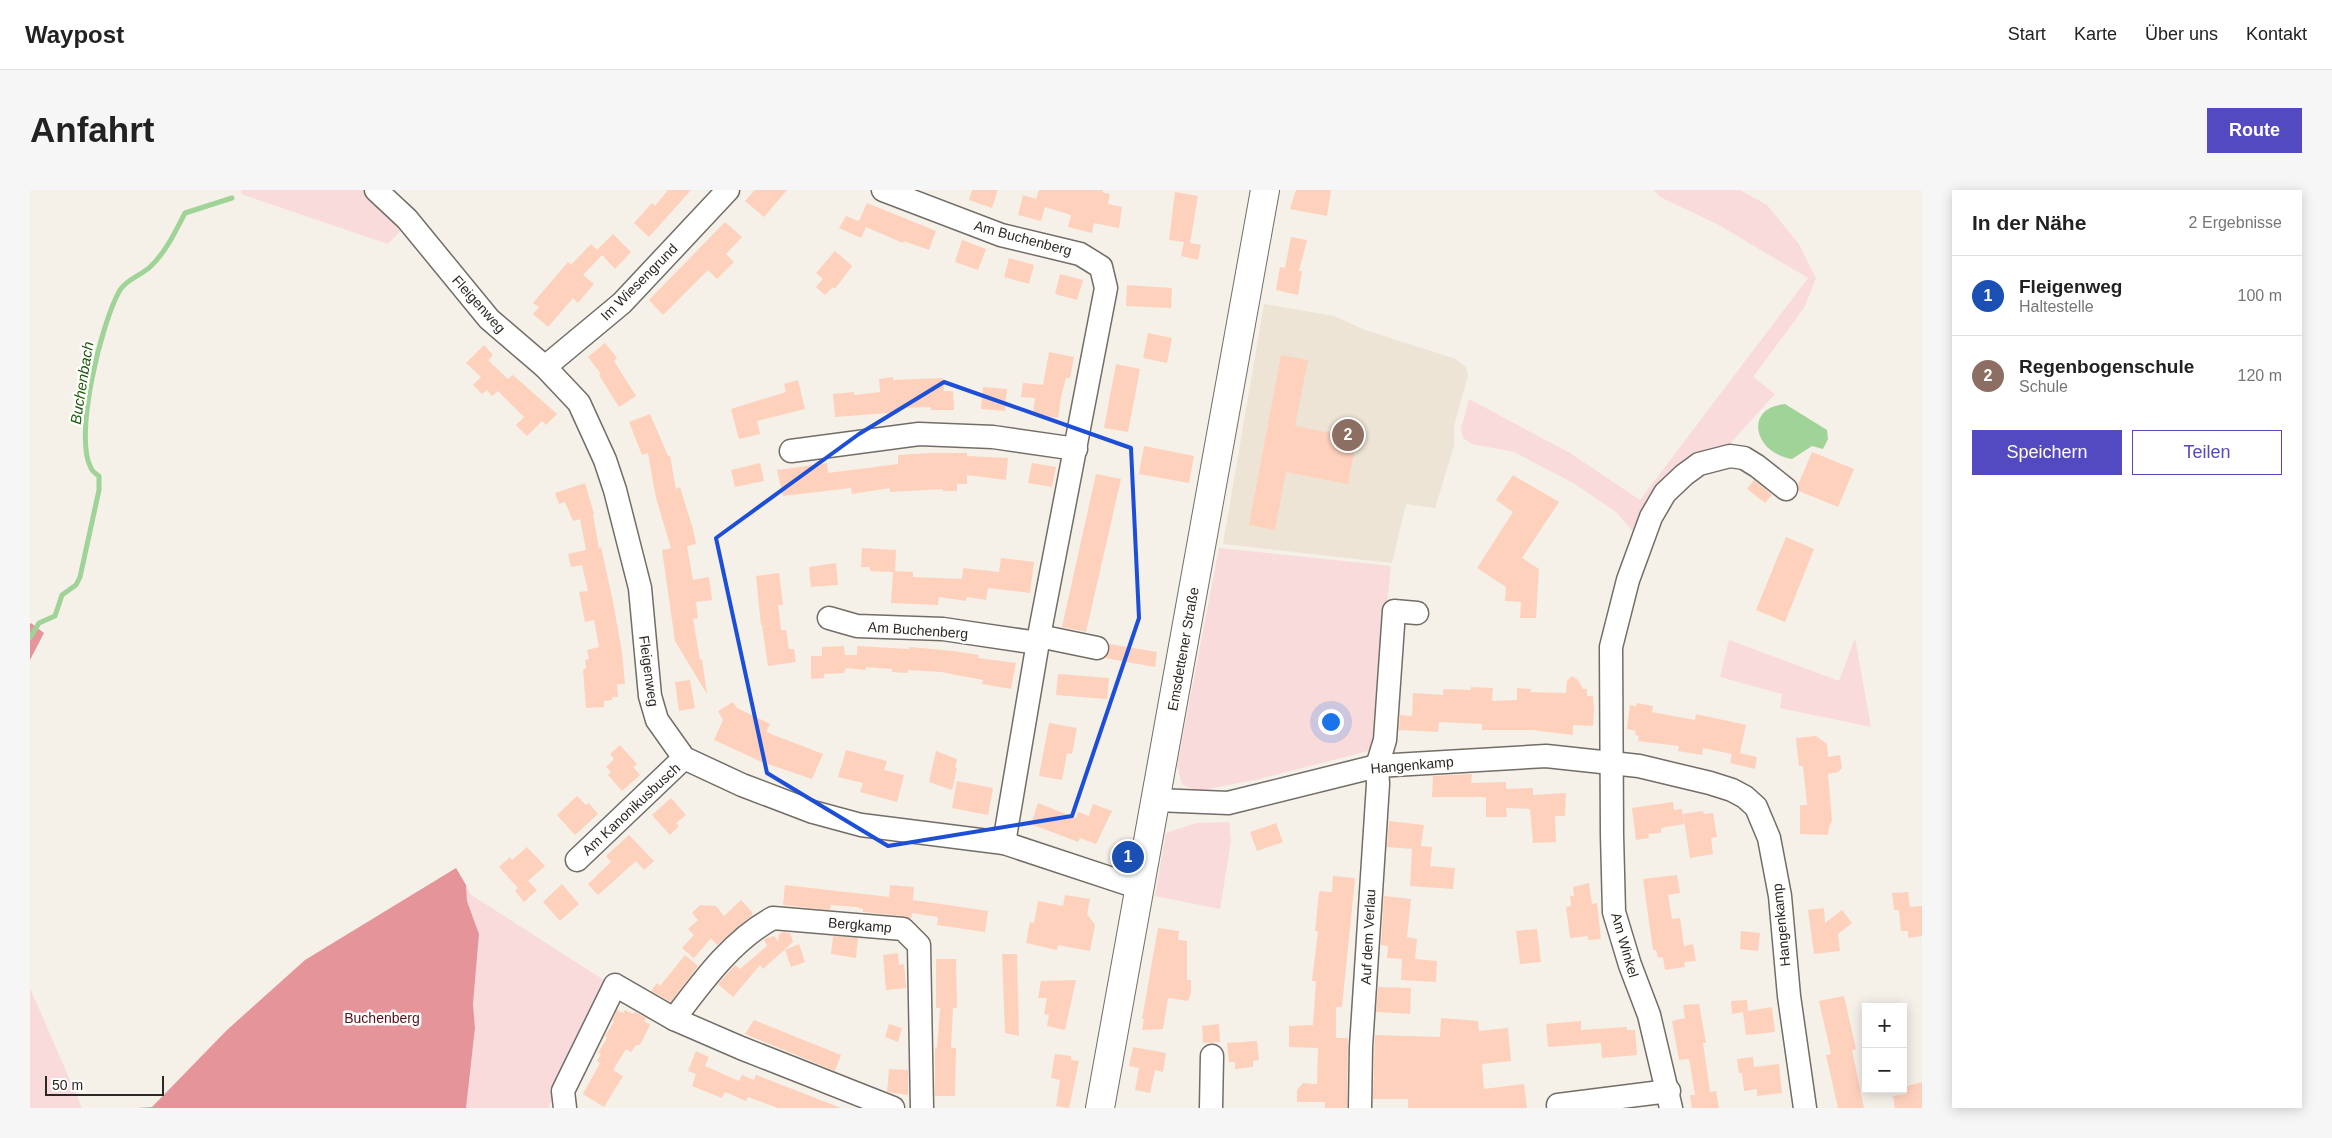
<!DOCTYPE html>
<html lang="de">
<meta charset="utf-8">
<style>
body{margin:0;font-family:Arial,sans-serif;background:#f6f6f6;color:#222}
.controls{position:absolute;right:15px;bottom:15px;display:grid;overflow:hidden;border-radius:0px;box-shadow:0 2px 12px #0003}
.controls button{width:45px;height:45px;display:grid;place-items:center;padding:0;border:0;border-bottom:1px solid #e0e0e0;background:#fff;color:#222;font:25px sans-serif}
.scale{position:absolute;left:15px;bottom:12px;width:119px;box-sizing:border-box;padding-left:5px;border:2px solid #2a2926;border-top:0;font-size:14px;line-height:18px;white-space:nowrap;color:#2a2926;-webkit-text-stroke:4px #fffefc;paint-order:stroke}
.you{position:absolute;left:1300px;top:531px;width:18px;height:18px;margin:-12px;border:4px solid #fff;border-radius:50%;background:#1a73e8;box-shadow:0 0 0 8px #1a73e833}
.badge{display:grid;place-items:center;width:32px;height:32px;border-radius:50%;background:#5349c0;color:#fff;font-size:16px;font-weight:700}
.pin{position:absolute;translate:-50% -50%;border:2px solid #fff;box-shadow:0 1px 5px #0006}
.list{margin:0;padding:0;list-style:none}
h2{display:flex;justify-content:space-between;align-items:center;height:65px;margin:0;padding:0 20px;font-size:21px}
h2 small{font-size:16px;font-weight:400;color:#767676}
.list li{display:grid;grid-template-columns:32px 1fr auto;gap:15px;align-items:center;box-sizing:border-box;height:80px;padding:0 20px;border-top:1px solid #e0e0e0}
.list b{display:block;font-size:19px;white-space:nowrap}
.list p{margin:0;font-size:16px;white-space:nowrap;color:#767676}
.list em{font-size:16px;font-style:normal;color:#767676}
.actions{display:flex;gap:10px;padding:15px 20px}
.actions a{flex:1;padding:11px 0;border:1px solid #5349c0;border-radius:0px;text-align:center;font-size:18px;color:#5349c0}
.actions .main{background:#5349c0;color:#fff}
.map{position:relative;flex:none;width:1892px;height:918px;overflow:hidden;border-radius:0px}
header{display:flex;align-items:center;gap:30px;box-sizing:border-box;height:70px;padding:0 25px;background:#fff;border-bottom:1px solid #e0e0e0}
header strong{font-size:24px}
nav{display:flex;gap:28px;margin-inline-start:auto;font-size:18px}
.intro{display:flex;align-items:center;justify-content:space-between;box-sizing:border-box;height:120px;padding:0 30px}
h1{margin:0;font-size:35px}
.button{padding:12px 22px;border-radius:0px;background:#5349c0;color:#fff;font-size:18px;font-weight:700}
main{display:flex;gap:30px;padding:0 30px}
aside{flex:1;background:#fff;border-radius:0px;box-shadow:0 2px 12px #0003}
.map>svg:first-child{display:block}
.built{fill:#eee4d6}
.green{fill:#f9dbdc}
.forest{fill:#e5959a}
.water{fill:#a0d397}
.lines{fill:none;stroke-linecap:round;stroke-linejoin:round}
.stream{stroke:#a0d397;stroke-width:5}
.building{fill:#fed1bc}
.minor-casing{stroke:#726d66;stroke-width:25}
.major-casing{stroke:#726d66;stroke-width:30}
.minor{stroke:#fff;stroke-width:22}
.major{stroke:#fff;stroke-width:28}
.marked{fill:none;stroke:#1d4ed8;stroke-width:4;stroke-linejoin:round}
.labels{text-anchor:middle;stroke-width:5;stroke-linejoin:round;paint-order:stroke}
.street-label{font-size:14px;fill:#2a2926;stroke:#fffefc}
.park-label{font-size:14px;fill:#560f1d;stroke:#fffefc}
.water-label{font-size:15px;font-style:italic;fill:#195b0b;stroke:#fffefc}
</style>
<header>
<strong>Waypost</strong>
<nav><a>Start</a><a>Karte</a><a>Über uns</a><a>Kontakt</a></nav>
</header>
<div class="intro"><h1>Anfahrt</h1><a class="button">Route</a></div>
<main>
<div class="map">
<svg width="1892" height="918" viewBox="0 0 1892 918">
<rect width="100%" height="100%" fill="#f5f0e8"/>
<path class="built" d="M1234 114 1304 126 1335 140 1426 169 1436 177 1438 186 1424 235V256L1405 318 1376 314 1362 373 1193 354Z"/>
<g class="green">
<path d="M211 0H338L376 35 358 54 211 4Z"/>
<path d="M1624 0H1710L1737 15 1769 54 1786 88 1774 118 1723 187 1745 204 1697 257 1606 345 1586 322 1545 294 1484 262 1442 254 1433 248 1431 239 1439 209 1540 263 1610 310 1778 88 1687 34 1630 7Z"/>
<path d="M1189 358 1361 376 1342 560 1225 590 1166 601 1152 594 1147 576Z"/>
<path d="M1825 448 1841 537 1750 518 1752 504 1690 487 1699 450 1809 491Z"/>
<path d="M1199 632 1201 651 1190 719 1125 706 1136 643 1166 633Z"/>
<path d="M436 695 440 704 577 792 518 918H436L445 838 443 814 449 744 437 711Z"/>
<path d="M0 798 52 918H0Z"/>
</g>
<g class="forest">
<path d="M1 433 14 443 0 470V434Z"/>
<path d="M426 678 436 695 437 711 449 744 443 814 445 838 436 918H107L122 917 197 840 275 770Z"/>
</g>
<path class="water" d="M1755 214 1797 240 1798 249 1793 259 1782 256 1762 269C1724 263 1713 218 1755 214Z"/>
<g class="lines">
<path class="stream" d="M0 448 9 433 25 426 32 405 46 395 50 387 69 300V286C66 284 62 281 61 278 43 247 72 130 90 100 97 89 110 86 120 77 136 62 145 42 155 23L202 8"/>
</g>
<g class="building">
<path d="M638 0H661L619 47 604 33 622 13 625 16Z"/>
<path d="M725 0H757L734 27 715 11Z"/>
<path d="M942 0H968L962 18 939 10Z"/>
<path d="M1009 0H1073L1072 2 1080 4 1078 14 1092 17 1089 38 1064 33 1062 43 1038 37 1041 25 1015 17 1011 31 988 25 993 5 1006 9Z"/>
<path d="M1266 0H1301L1297 26 1260 19Z"/>
<path d="M1145 2 1168 6 1160 53 1171 55 1168 70 1151 66 1154 52 1139 50Z"/>
<path d="M837 13 906 41 899 60 874 51 873 53 836 37 831 48 809 38 816 26 829 31Z"/>
<path d="M695 32 712 47 696 64 704 72 687 89 678 80 633 125 619 110Z"/>
<path d="M583 44 601 62 585 79 572 65 553 85 564 94 548 113 543 108 518 137 503 124 509 117 503 113 538 72 541 75 561 54 567 60Z"/>
<path d="M1261 47 1277 50 1269 81H1272L1268 105 1246 100 1250 77 1255 78Z"/>
<path d="M932 50 956 59 948 80 925 72Z"/>
<path d="M805 61 822 76 805 99 803 97 795 105 786 97 793 89 786 83Z"/>
<path d="M979 68 1004 75 999 94 974 87Z"/>
<path d="M1030 84 1053 90 1047 110 1025 104Z"/>
<path d="M1097 95 1142 98 1141 118 1096 116Z"/>
<path d="M1118 143 1142 148 1137 173 1113 168Z"/>
<path d="M575 153 587 168 584 171 606 206 589 217 569 185 571 184 558 167Z"/>
<path d="M454 155 463 165 458 170 478 189 483 185 527 224 516 235 512 231 497 246 486 235 494 227 468 201 462 206 457 200 452 204 443 195 451 187 436 173Z"/>
<path d="M1019 162 1044 167 1040 188H1036L1031 207 1028 228 1003 224 1005 208 991 207 993 193 1013 195Z"/>
<path d="M1251 165 1278 170 1265 236 1327 248 1318 294 1256 282 1245 340 1219 335Z"/>
<path d="M1086 174 1110 179 1098 242 1074 238Z"/>
<path d="M863 187V190L913 188 914 201H923L924 220H901V217L870 218V221L859 223 805 227 803 204 824 202V205L850 202 849 189Z"/>
<path d="M768 190 775 219 727 231 730 244 709 249 701 219 756 202 754 194Z"/>
<path d="M953 197 977 199 975 221 951 219Z"/>
<path d="M620 224 638 266H640L646 299 650 297 663 339 666 354 657 356 663 390 679 387 682 410 666 412 668 428 663 429 670 470 672 469 677 504 645 451 632 360 641 358 626 308 618 263 612 265 599 232Z"/>
<path d="M1114 256 1164 266 1159 293 1109 284Z"/>
<path d="M1782 262 1824 279 1808 317 1769 301 1768 295Z"/>
<path d="M899 263H937V266L978 268 976 290 937 285V294H927V301H913V299L860 302V298L822 304 821 298 753 306 747 280 797 273 798 283 868 274V265Z"/>
<path d="M730 273 734 291 705 297 701 280Z"/>
<path d="M1002 273 1026 277 1022 297 998 293Z"/>
<path d="M1066 284 1091 289 1056 442 1032 437Z"/>
<path d="M1483 285 1529 312 1492 368 1509 379 1506 428H1490L1491 412 1475 411 1476 397 1447 378 1483 322 1466 310Z"/>
<path d="M1724 290 1742 305 1735 313 1717 299Z"/>
<path d="M555 293 564 324 563 325 569 358 571 357 583 412 592 462 595 494H587L588 507H582V510L574 511V517L556 518 553 480 556 478 555 470 559 469 557 460 569 457 564 430 555 432 549 402 558 401 552 375 541 377 538 364 556 360 550 329 543 331 535 312 529 314 525 303Z"/>
<path d="M1756 347 1784 359 1755 432 1726 420Z"/>
<path d="M832 358 866 360 865 381 883 382V387L932 389 933 378 969 382 971 368 1004 372 1000 403 958 398 956 410 937 407 936 411 909 407 908 415 861 413 863 382 840 381V377H831Z"/>
<path d="M806 373 808 395 781 397 779 377Z"/>
<path d="M749 383 753 415H748L751 440H756L759 459H764L766 472 738 476 732 435H731L726 386Z"/>
<path d="M1079 454 1127 462 1125 477 1075 468 1080 461Z"/>
<path d="M814 456 815 465H827V456L879 459V457L923 461 949 465 948 468 986 473 981 499 952 494 953 490 911 482 878 480V483L862 482V479L836 477V480L816 478 814 483 794 484V488L781 489V466H792V457Z"/>
<path d="M1028 484 1079 488 1077 509 1026 505Z"/>
<path d="M1542 486 1548 490 1553 499H1557V506H1563L1564 519 1563 536 1543 535V545L1502 540H1452V534L1409 532 1408 542 1369 540 1370 525 1382 526 1383 503 1413 505V499L1441 500V497L1463 498 1462 511 1487 510V498L1501 499 1500 502 1536 503 1537 491Z"/>
<path d="M660 490 665 518 649 521 645 492Z"/>
<path d="M703 512 707 518 740 534 736 542 793 564 782 589 732 572 684 550 693 530 688 521Z"/>
<path d="M1607 513 1623 516 1622 522 1665 530 1666 524 1716 535 1710 563 1727 567 1725 579 1700 573 1702 564 1673 558 1672 565 1648 561 1649 556 1608 551 1609 546 1605 545 1606 541 1597 539 1600 515 1606 516Z"/>
<path d="M1019 533 1047 538 1042 564 1037 563 1032 590 1009 586Z"/>
<path d="M1786 546 1797 554 1798 567 1810 565 1812 578 1808 582 1798 584 1802 631 1799 637 1798 645 1770 644V615H1777L1773 576H1769L1766 548Z"/>
<path d="M590 555 607 574 603 577 610 585 592 601 578 585 581 582 576 577 584 569 580 564Z"/>
<path d="M816 560 857 571 854 580 874 585 867 612 830 602 833 593 808 587Z"/>
<path d="M906 561 927 569 925 578H927L922 600 899 592Z"/>
<path d="M1442 584 1441 593 1476 592V599L1503 598V605L1536 603 1535 626H1525L1526 652 1503 653 1500 619 1476 618 1477 627H1456V607H1402L1403 586Z"/>
<path d="M927 591 963 598 958 625 922 618Z"/>
<path d="M547 606 556 615 559 613 568 624 545 645 527 625Z"/>
<path d="M641 608 656 625 646 633 649 636 640 645 622 625Z"/>
<path d="M1643 612 1644 620 1652 619 1654 634 1631 638V643L1618 644 1619 648 1606 650 1602 618Z"/>
<path d="M1008 613 1046 628 1048 622 1059 626 1063 614 1082 621 1066 654 1050 648 1048 652 1001 634Z"/>
<path d="M1673 621 1674 624 1683 623 1687 647 1681 648 1683 664 1660 668 1653 624Z"/>
<path d="M1359 631 1394 635 1391 656 1402 657 1400 676 1425 678 1423 699 1380 696 1382 659 1357 657Z"/>
<path d="M1246 633 1253 652 1227 661 1220 642Z"/>
<path d="M599 645 624 671 614 680 606 671 568 705 558 694 581 672 576 666Z"/>
<path d="M497 657 515 676 498 691 507 700 494 712 485 701 488 698 469 677 480 667 482 670Z"/>
<path d="M1647 685 1650 703 1638 705 1642 729 1650 728 1654 756 1663 754 1666 771 1654 772 1655 777 1635 780 1633 767 1628 768 1626 760H1623L1613 689Z"/>
<path d="M1303 686 1325 688 1312 817H1306V848H1318L1317 918H1295V912H1267V900L1273 893 1287 894 1288 858 1259 857V836L1283 835 1286 791H1282L1288 741H1285L1289 703 1290 701 1302 702Z"/>
<path d="M1559 693 1562 714 1567 713 1571 749 1558 750V746L1540 748 1536 717 1541 716 1540 706H1544L1543 697Z"/>
<path d="M532 694 549 714 530 731 513 712Z"/>
<path d="M755 695 859 707 860 695 884 697 883 710 958 721 955 742 907 735 908 727 882 723 881 729 874 726 833 722V719L826 717 801 715 800 720 753 715Z"/>
<path d="M1878 702 1880 717 1892 716V746L1878 748V741H1871L1869 720H1864L1862 703Z"/>
<path d="M1035 705 1060 709 1057 724 1065 735 1060 761 1028 755 1027 760 996 753 1000 732 1004 733 1008 711 1033 716Z"/>
<path d="M1354 706 1381 709 1377 747 1387 749 1385 769 1407 771 1406 792 1371 790 1372 769 1357 768 1358 756 1351 755Z"/>
<path d="M711 710 722 722V725L687 755 681 748 664 768 652 758 664 745 658 739 668 730 662 723 670 715 686 716 694 726Z"/>
<path d="M1794 718 1795 733 1812 720 1822 733 1808 744 1810 761 1784 764 1778 720Z"/>
<path d="M1128 738 1149 741 1148 750 1157 751V790H1161V803L1158 811 1138 808 1133 839 1112 840 1114 829H1112Z"/>
<path d="M1507 739 1511 772 1490 774 1486 741Z"/>
<path d="M1711 741 1730 743 1728 761 1710 759Z"/>
<path d="M754 742 760 743 763 752 733 779 730 775 703 807 688 794 705 775 710 779 737 756 734 749 744 746 748 751 749 744Z"/>
<path d="M803 746 828 748 826 768 801 764Z"/>
<path d="M769 754 775 772 761 777 755 760Z"/>
<path d="M868 763 869 775 874 774 876 798 856 800 853 765Z"/>
<path d="M972 764H987L989 846 975 843Z"/>
<path d="M655 765 668 776 641 812 621 801 627 793 630 796Z"/>
<path d="M906 769H926L927 818H923L921 858H926L925 906H905V858H907L910 818H906Z"/>
<path d="M1046 790 1035 840 1017 836 1019 825 1014 824 1017 808H1008L1011 791Z"/>
<path d="M1348 797 1381 798 1380 824 1346 822Z"/>
<path d="M1814 806 1826 859 1822 860 1834 918H1808L1796 865 1801 864 1789 811Z"/>
<path d="M1717 810 1718 821 1742 817 1745 842 1716 845 1713 822 1702 824 1701 811Z"/>
<path d="M1669 814 1676 853H1673L1680 902 1686 901 1689 918H1662L1660 905H1665L1659 869 1649 870 1642 831 1655 828 1653 815Z"/>
<path d="M587 820 593 823 595 820 603 824 605 822 616 828 614 831 620 835 610 855H606L601 862 596 859 583 880 593 886 574 917 553 904 570 873 567 871 571 864 568 863 577 848 575 846 584 832 583 830Z"/>
<path d="M1411 828 1448 831 1449 841 1478 838 1481 871 1452 874 1454 899 1494 894 1497 918H1378V909H1343L1345 845 1410 847Z"/>
<path d="M724 830 811 865 805 881 715 844Z"/>
<path d="M1551 831V840L1597 837V840H1605L1607 865 1572 868 1571 853 1518 857 1516 834Z"/>
<path d="M859 834 872 838 868 852 855 847Z"/>
<path d="M1189 834 1190 852 1173 853 1172 836Z"/>
<path d="M1227 851 1229 870 1223 871V877L1205 879V872H1199L1197 853Z"/>
<path d="M1103 857 1136 863 1133 882 1125 880 1120 903 1105 900 1109 878 1099 876Z"/>
<path d="M666 861 679 867 675 876 709 891 712 885 724 890 726 885 811 918H748L718 907 716 911 695 902 692 908 662 896 666 884 658 881Z"/>
<path d="M1025 864 1041 866V870L1049 871 1039 918 1026 916 1030 890 1021 888Z"/>
<path d="M1723 867 1724 877 1749 874 1752 903 1727 906V899L1714 901 1712 883H1709L1707 869Z"/>
<path d="M859 879 878 880V905L857 902Z"/>
<path d="M1892 892V918H1865L1863 906 1876 904 1874 897Z"/>
</g>
<g class="lines">
<g class="minor-casing">
<g id="minor">
<path d="M346 0 377 29 459 129 515 177 549 213 575 270 585 300 610 398 620 506 627 530 654 568 712 595 783 622 831 635 974 653 1110 698"/>
<path d="M853 0 971 45 1050 64 1071 77 1076 98 1009 446 974 653"/>
<path d="M515 177 592 113 698 0"/>
<path d="M761 261 889 244 963 247 1046 259"/>
<path d="M799 428 827 436 913 439 1008 453"/>
<path d="M1009 446 1067 458"/>
<path d="M1126 610 1198 613 1347 576 1516 566 1609 576 1680 593 1702 600 1715 607 1726 617 1739 648 1750 706 1759 806 1775 918"/>
<path d="M547 670 654 568"/>
<path d="M644 829C672 792 702 750 743 728L873 739 889 755 892 918"/>
<path d="M1528 915 1639 901"/>
<path d="M535 918 533 901 585 795 644 829 711 858 863 918"/>
<path d="M1181 918 1182 866"/>
<path d="M1330 918 1331 857 1348 594 1347 576 1355 550 1364 421 1387 423"/>
<path d="M1641 918 1619 825 1600 775 1584 722 1582 645 1581 457 1598 390 1621 327 1635 303 1654 285 1669 274 1700 266 1714 268 1727 276 1756 299"/>
</g>
</g>
<g class="major-casing">
<path id="major" d="M1070 918 1235 0"/>
</g>
<use href="#minor" class="minor"/>
<use href="#major" class="major"/>
</g>
<path class="marked" d="M914 192 1101 258 1109 428 1042 626 858 656 737 583 686 348 829 244Z"/>
<g class="labels">
<g class="street-label">
<text transform="translate(993 48) rotate(15)" y="5">Am Buchenberg</text>
<text transform="translate(609 92) rotate(-45)" y="5">Im Wiesengrund</text>
<text transform="translate(449 114) rotate(48)" y="5">Fleigenweg</text>
<text transform="translate(888 440) rotate(4)" y="5">Am Buchenberg</text>
<text transform="translate(1153 459) rotate(-80)" y="5">Emsdettener Straße</text>
<text transform="translate(619 481) rotate(82)" y="5">Fleigenweg</text>
<text transform="translate(1382 575) rotate(-5)" y="5">Hangenkamp</text>
<text transform="translate(601 619) rotate(-43)" y="5">Am Kanonikusbusch</text>
<text transform="translate(830 735) rotate(5)" y="5">Bergkamp</text>
<text transform="translate(1751 735) rotate(-96)" y="5">Hangenkamp</text>
<text transform="translate(1338 747) rotate(-87)" y="5">Auf dem Verlau</text>
<text transform="translate(1595 755) rotate(74)" y="5">Am Winkel</text>
</g>
<g class="park-label">
<text x="352" y="833">Buchenberg</text>
</g>
<g class="water-label">
<text transform="translate(52 193) rotate(-81)" y="5">Buchenbach</text>
</g>
</g>
</svg>
<div class="controls">
<button>+</button>
<button>−</button>
</div>
<div class="scale">50 m</div>
<div class="you"></div>
<div class="pin badge" style="left:1098px;top:667px;background:#1a4fb4">1</div>
<div class="pin badge" style="left:1318px;top:245px;background:#8d6e63">2</div>
</div>
<aside>
<h2>In der Nähe<small>2 Ergebnisse</small></h2>
<ul class="list">
<li><span class="badge" style="background:#1a4fb4">1</span><div><b>Fleigenweg</b><p>Haltestelle</p></div><em>100 m</em></li>
<li><span class="badge" style="background:#8d6e63">2</span><div><b>Regenbogenschule</b><p>Schule</p></div><em>120 m</em></li>
</ul>
<div class="actions"><a class="main">Speichern</a><a>Teilen</a></div>
</aside>
</main>
